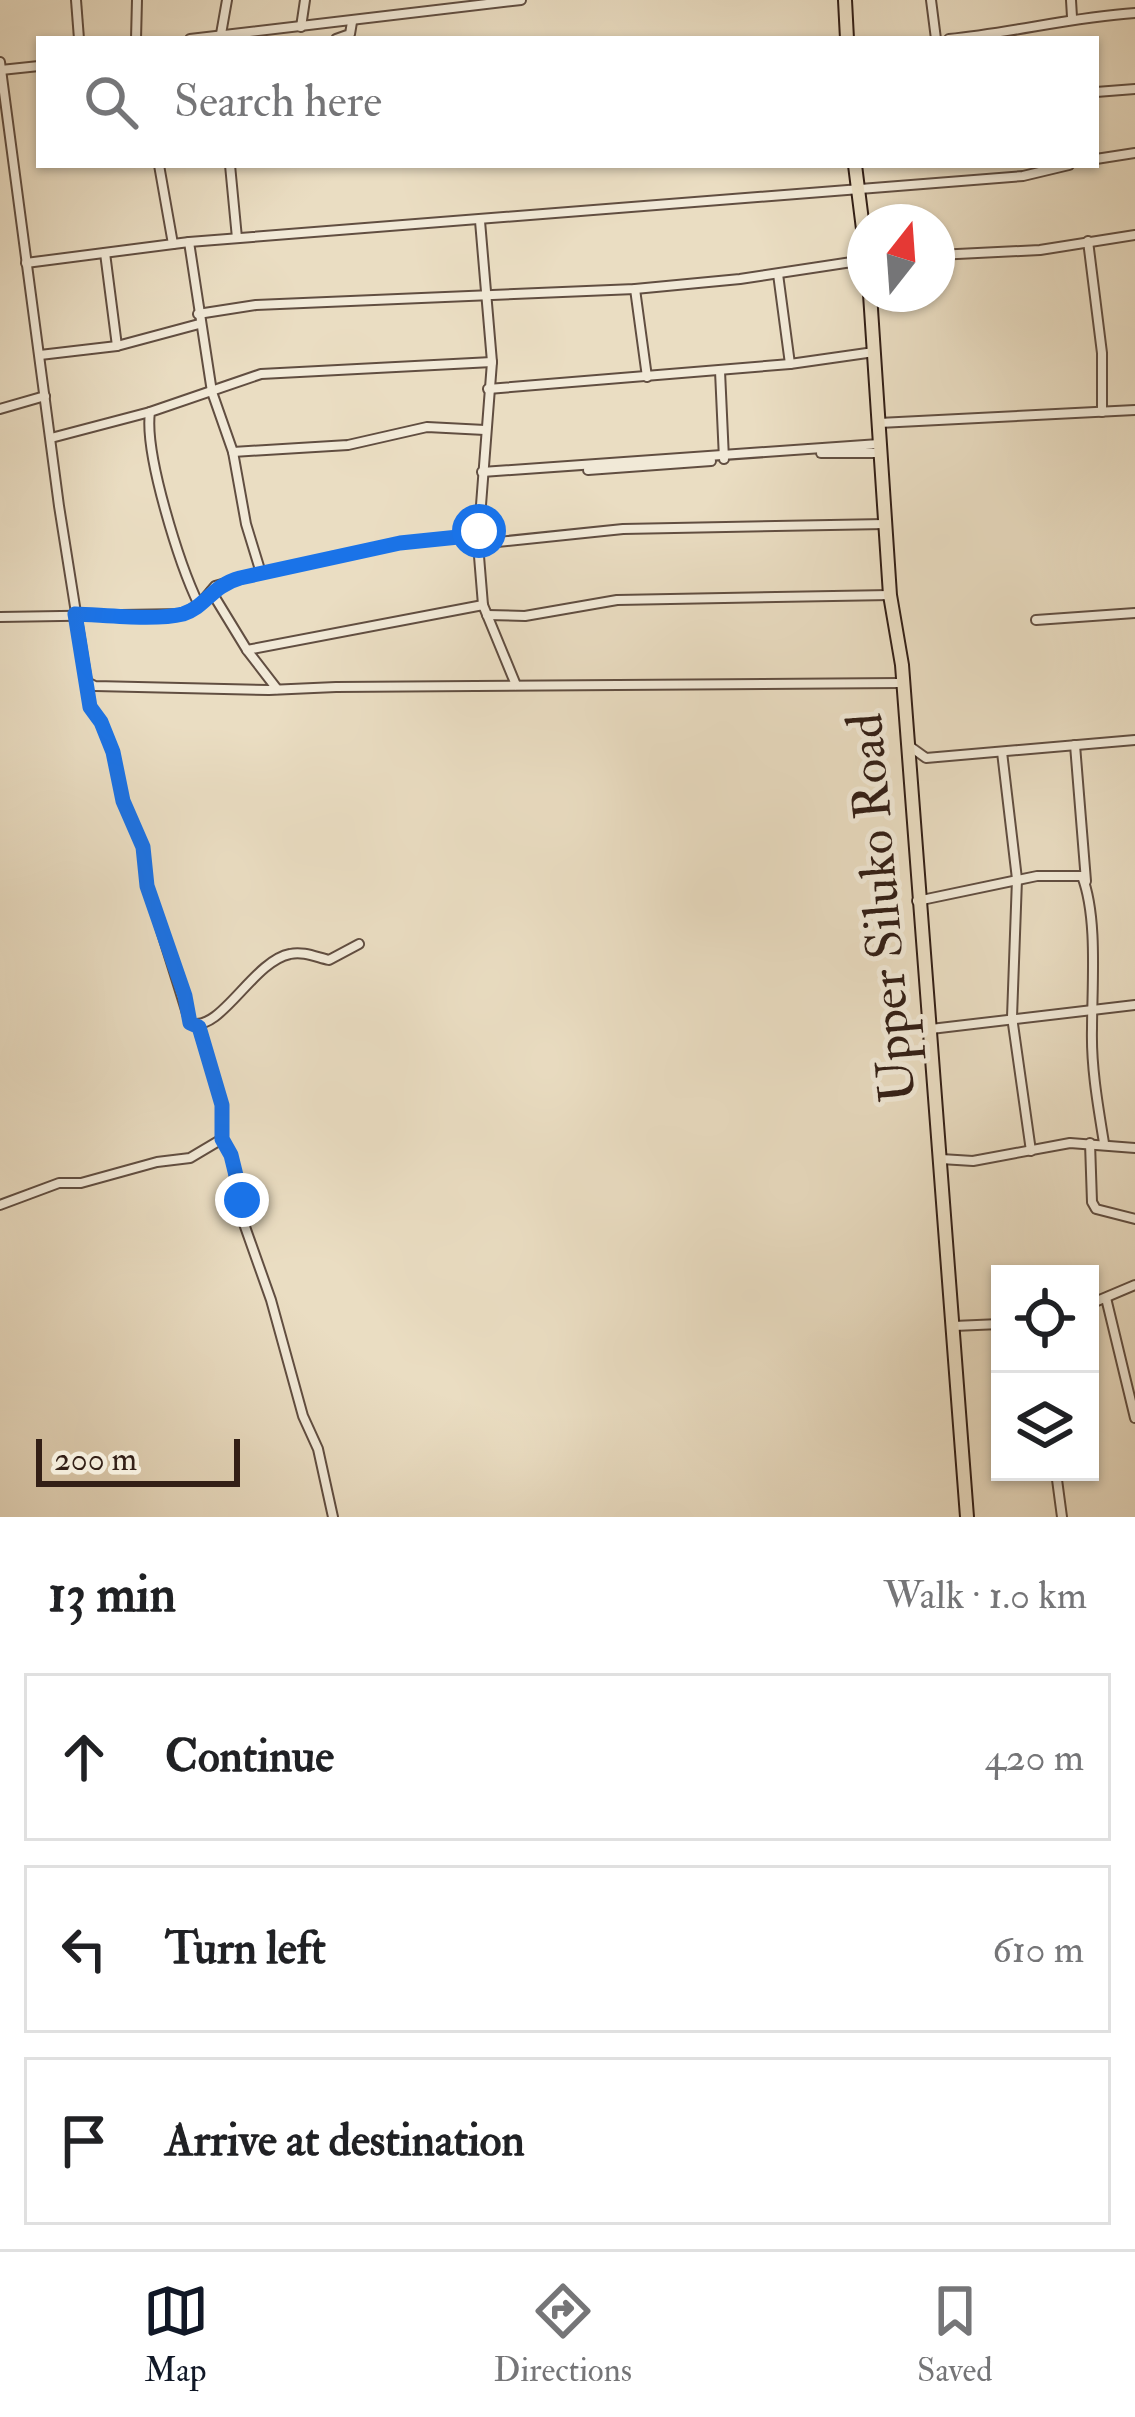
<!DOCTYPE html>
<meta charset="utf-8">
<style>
body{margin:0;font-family:"IM FELL Double Pica",serif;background:#f6f6f6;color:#202124}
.controls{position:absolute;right:36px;bottom:36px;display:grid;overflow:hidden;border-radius:0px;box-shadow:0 3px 9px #0004}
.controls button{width:108px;height:108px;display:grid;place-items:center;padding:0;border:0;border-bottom:3px solid #e0e0e0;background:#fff;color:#202124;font:60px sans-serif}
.compass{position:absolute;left:847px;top:204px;width:108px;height:108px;border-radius:50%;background:#fff;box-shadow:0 3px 9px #0004;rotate:17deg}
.scale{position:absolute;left:36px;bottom:30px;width:204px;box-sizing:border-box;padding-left:12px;border:6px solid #331f16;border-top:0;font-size:33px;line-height:42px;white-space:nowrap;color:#331f16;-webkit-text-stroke:9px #f1e9d7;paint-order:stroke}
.stop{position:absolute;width:36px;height:36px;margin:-27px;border:9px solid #1a73e8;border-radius:50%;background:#fff}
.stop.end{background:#1a73e8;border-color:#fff;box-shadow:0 3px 12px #0008}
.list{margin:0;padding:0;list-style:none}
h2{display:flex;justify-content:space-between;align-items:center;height:156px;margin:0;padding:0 48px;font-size:51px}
h2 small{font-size:39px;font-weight:400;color:#757577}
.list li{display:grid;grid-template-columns:78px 1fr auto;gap:36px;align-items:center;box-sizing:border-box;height:168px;margin:0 24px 24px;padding:0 24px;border:3px solid #e0e0e0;border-radius:0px}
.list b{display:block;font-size:45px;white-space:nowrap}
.list em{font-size:39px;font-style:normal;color:#757577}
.icon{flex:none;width:66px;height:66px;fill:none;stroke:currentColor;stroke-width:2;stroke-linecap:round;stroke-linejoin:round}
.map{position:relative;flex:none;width:1135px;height:1517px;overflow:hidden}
.search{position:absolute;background:#fff;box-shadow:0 3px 9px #0004;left:36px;right:36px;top:36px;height:132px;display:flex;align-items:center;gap:30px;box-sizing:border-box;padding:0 42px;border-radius:0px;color:#757577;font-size:45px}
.sheet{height:732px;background:#fff}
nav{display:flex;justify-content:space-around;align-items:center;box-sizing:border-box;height:168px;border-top:3px solid #e0e0e0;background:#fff;font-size:33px;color:#757577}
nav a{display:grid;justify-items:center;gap:6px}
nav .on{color:#111827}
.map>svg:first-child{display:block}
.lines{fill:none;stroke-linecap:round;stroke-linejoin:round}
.street-casing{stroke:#614e41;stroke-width:12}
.primary-casing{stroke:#331f16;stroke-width:16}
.street{stroke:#f1e9d7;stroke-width:8}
.primary{stroke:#eaddc2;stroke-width:12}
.route{stroke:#1a73e8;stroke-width:15}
.labels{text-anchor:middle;stroke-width:10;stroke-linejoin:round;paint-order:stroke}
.street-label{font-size:51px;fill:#331f16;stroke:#f1e9d7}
</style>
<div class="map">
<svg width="1135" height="1517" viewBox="0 0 1135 1517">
<rect width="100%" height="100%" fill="#eaddc2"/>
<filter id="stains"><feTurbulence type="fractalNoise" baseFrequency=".00167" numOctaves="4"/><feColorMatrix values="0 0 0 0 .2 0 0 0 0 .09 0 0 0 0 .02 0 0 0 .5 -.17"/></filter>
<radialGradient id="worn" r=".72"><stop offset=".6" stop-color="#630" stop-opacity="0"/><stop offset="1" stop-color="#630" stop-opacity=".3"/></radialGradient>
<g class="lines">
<g class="street-casing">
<g id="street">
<path d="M76 0 79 39"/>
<path d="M931 0 936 39"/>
<path d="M1071 0 1072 17"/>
<path d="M301 27 305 0"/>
<path d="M221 34 227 0"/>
<path d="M136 39 137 0"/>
<path d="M190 39 521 0"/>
<path d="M336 39 350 34 352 22"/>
<path d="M949 39C1012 33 1072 17 1135 13"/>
<path d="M0 62 59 506 87 682 95 686 269 690 336 687 900 683"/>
<path d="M1 70 39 66"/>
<path d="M1096 92 1135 89"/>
<path d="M1096 159 1135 153"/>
<path d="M159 165 173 244"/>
<path d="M230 165 237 238"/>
<path d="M480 221 492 362 478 544 483 605"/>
<path d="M1088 241 1102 353V412"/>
<path d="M189 242 212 392 233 452 246 524 261 573 400 543 479 535"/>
<path d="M105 253 117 346"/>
<path d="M937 255 1040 250 1135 235"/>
<path d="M26 263 189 242 1023 176 1069 165"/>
<path d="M778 274 790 364"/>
<path d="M635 289 647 377"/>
<path d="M198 314 256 305 635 289 740 279 865 260"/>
<path d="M40 355 117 346 199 324"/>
<path d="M720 371 724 459"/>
<path d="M488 389 790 364 874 352"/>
<path d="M0 409 45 396"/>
<path d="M879 423 1135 410"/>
<path d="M51 438 150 412"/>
<path d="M233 452 348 445 427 427 485 430"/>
<path d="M821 453H880"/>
<path d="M588 470 711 461"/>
<path d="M482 472 879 444"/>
<path d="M478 544 623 529 885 524"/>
<path d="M211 591 247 650 277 689"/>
<path d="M199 605C180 566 144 454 150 412L261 374 492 362"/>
<path d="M487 615 525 616 617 600 890 595"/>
<path d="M0 617 182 614 199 605 215 586 261 573"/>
<path d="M1036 620 1135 613"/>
<path d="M247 650 483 605 516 685"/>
<path d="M87 682 90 708 101 722 113 752 123 801 143 847 147 885 190 1023C220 1034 253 961 290 954 303 951 316 957 329 960L359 944"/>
<path d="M908 745 926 758 1135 740"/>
<path d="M1075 745 1086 881"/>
<path d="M1002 752 1017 879 1012 1017 1031 1151"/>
<path d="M917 901 1037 876H1082C1098 917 1092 985 1092 1029 1091 1067 1098 1106 1104 1143"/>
<path d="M198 1027 222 1105V1139"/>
<path d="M931 1029 1135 1005"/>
<path d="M1090 1143 1092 1202 1096 1209 1135 1219"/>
<path d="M941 1159 973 1161 1070 1143 1135 1148"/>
<path d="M0 1205 59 1183H81L157 1162 190 1158 222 1139 231 1155 243 1221 271 1300 303 1416 318 1449 333 1517"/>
<path d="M1106 1298 1135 1418"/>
<path d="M1090 1304 1135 1285"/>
<path d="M954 1326 1000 1324"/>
<path d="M1056 1472 1062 1517"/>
</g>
</g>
<g class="primary-casing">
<g id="primary">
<path d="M845 0 847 39"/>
<path d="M855 165 865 245"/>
<path d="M870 294 890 595 902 665 967 1517"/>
</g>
</g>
<use href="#street" class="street"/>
<use href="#primary" class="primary"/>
</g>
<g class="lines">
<path class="route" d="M242 1200 231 1155 222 1139V1105L199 1027 190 1023 185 996 147 886 143 847 123 801 113 752 101 722 90 707 75 614C105 615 155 621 183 614 206 607 211 586 240 578L400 543 478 535 479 531"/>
</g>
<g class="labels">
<g class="street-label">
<text transform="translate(880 908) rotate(-95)" y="18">Upper Siluko Road</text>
</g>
</g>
<rect width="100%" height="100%" filter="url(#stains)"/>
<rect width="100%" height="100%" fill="url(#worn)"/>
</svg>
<div class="controls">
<button><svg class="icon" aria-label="locate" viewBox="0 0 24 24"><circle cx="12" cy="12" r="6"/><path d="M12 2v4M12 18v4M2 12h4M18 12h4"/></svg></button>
<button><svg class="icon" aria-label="layers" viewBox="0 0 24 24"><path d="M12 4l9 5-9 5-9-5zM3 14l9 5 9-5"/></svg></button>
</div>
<svg class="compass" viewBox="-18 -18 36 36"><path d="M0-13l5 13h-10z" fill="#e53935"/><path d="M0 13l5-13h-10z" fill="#757577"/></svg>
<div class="scale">200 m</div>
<div class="stop" style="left:479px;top:531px"></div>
<div class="stop end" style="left:242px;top:1200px"></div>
<div class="search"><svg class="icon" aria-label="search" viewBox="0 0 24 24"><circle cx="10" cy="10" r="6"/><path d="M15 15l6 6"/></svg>Search here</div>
</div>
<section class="sheet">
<h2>13 min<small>Walk · 1.0 km</small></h2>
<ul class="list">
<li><svg class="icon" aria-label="ahead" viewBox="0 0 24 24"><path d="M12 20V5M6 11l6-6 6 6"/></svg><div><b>Continue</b></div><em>420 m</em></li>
<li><svg class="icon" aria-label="left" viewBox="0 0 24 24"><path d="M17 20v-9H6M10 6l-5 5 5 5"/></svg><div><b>Turn left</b></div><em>610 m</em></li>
<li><svg class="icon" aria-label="arrive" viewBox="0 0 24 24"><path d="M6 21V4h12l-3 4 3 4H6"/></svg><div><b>Arrive at destination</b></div></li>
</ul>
</section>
<nav>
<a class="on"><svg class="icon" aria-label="map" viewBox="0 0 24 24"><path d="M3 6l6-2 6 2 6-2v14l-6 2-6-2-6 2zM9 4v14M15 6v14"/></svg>Map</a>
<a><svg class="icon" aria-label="directions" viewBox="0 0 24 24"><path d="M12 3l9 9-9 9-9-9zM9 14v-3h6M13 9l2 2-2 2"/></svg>Directions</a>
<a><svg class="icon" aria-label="saved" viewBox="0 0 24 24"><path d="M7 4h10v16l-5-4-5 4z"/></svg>Saved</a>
</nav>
